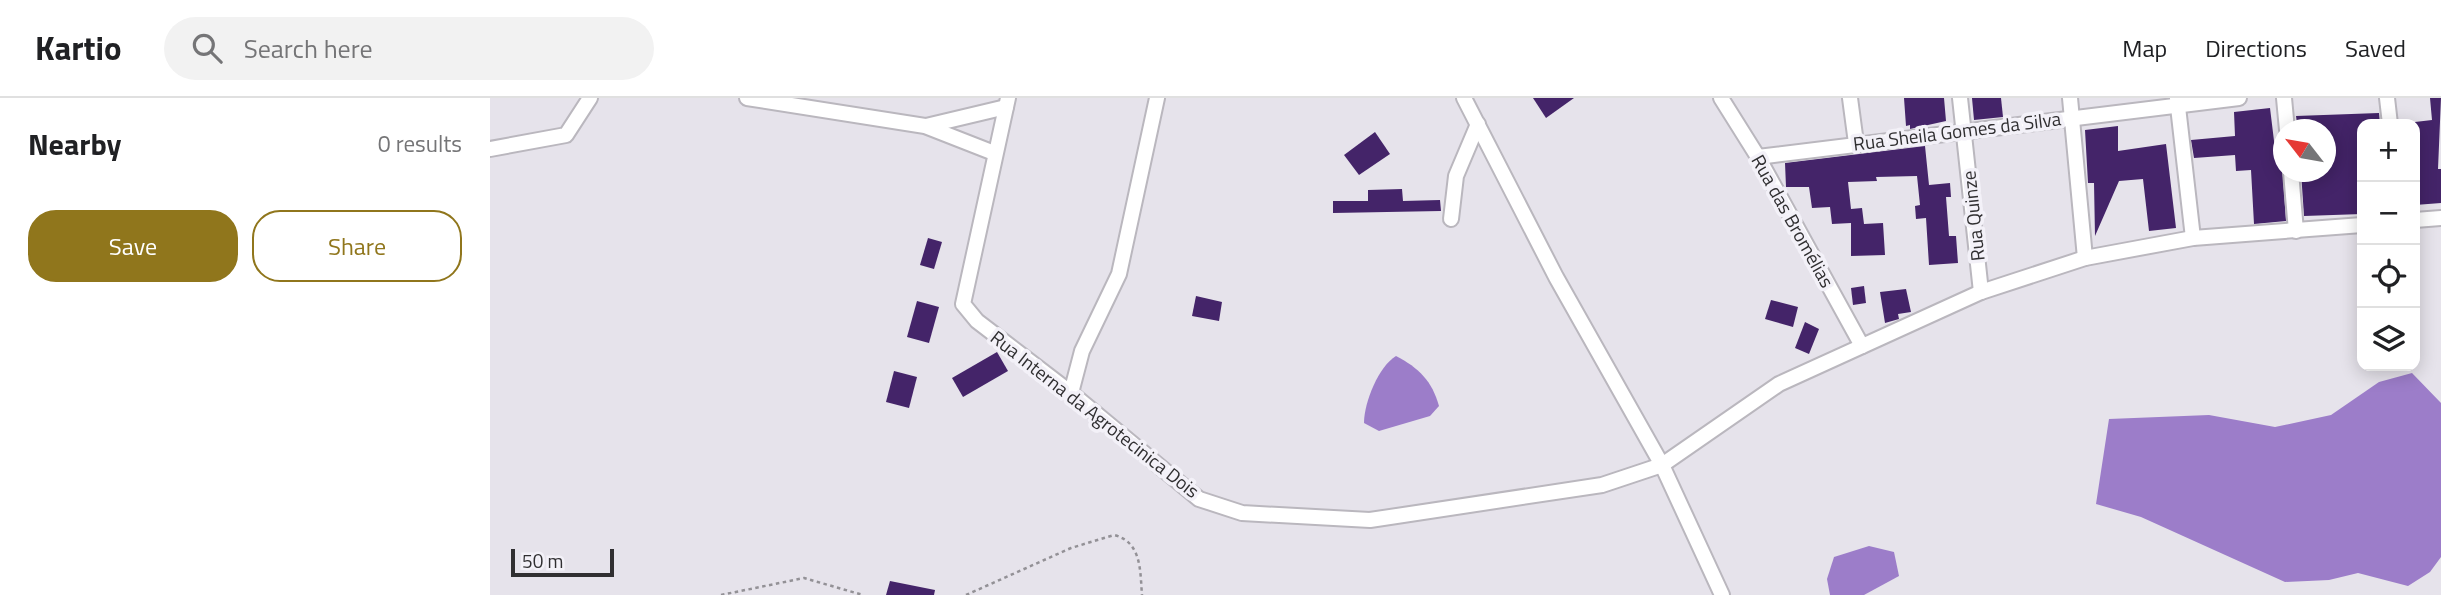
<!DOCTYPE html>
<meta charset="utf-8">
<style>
body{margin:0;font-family:"Titillium Web",sans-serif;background:#f2f2f2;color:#202124}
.controls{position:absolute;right:21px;top:21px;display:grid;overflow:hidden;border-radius:14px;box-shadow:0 4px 18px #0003}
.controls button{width:63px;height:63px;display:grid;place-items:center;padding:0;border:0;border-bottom:2px solid #e0e0e0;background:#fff;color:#202124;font:35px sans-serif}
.compass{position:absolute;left:1783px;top:21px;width:63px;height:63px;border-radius:50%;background:#fff;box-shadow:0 4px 18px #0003;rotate:301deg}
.scale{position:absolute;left:21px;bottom:18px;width:103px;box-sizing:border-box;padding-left:7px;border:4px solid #302f31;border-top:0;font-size:19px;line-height:24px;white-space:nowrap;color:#302f31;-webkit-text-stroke:5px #f3f1f8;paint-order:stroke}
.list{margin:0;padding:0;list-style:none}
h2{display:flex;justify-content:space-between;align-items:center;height:91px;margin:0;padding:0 28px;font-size:30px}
h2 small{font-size:23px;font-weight:400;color:#757577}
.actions{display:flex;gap:14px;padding:21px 28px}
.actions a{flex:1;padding:16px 0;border:2px solid #90761c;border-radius:28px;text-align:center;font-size:24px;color:#90761c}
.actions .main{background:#90761c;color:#fff}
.icon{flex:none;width:38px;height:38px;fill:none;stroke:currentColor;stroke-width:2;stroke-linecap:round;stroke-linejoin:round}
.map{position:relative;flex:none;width:1951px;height:497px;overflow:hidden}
header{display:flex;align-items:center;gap:42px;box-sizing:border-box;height:98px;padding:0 35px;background:#fff;border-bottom:2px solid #e0e0e0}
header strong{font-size:33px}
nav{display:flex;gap:38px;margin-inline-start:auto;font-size:24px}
.search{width:490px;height:63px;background:#f2f2f2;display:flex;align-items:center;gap:18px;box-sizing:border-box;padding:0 24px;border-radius:38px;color:#757577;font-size:26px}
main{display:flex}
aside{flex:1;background:#fff}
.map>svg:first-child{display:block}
.water{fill:#9c7dc9}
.building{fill:#442469}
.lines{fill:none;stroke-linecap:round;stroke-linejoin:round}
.minor-casing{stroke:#bab7be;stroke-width:18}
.path{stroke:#939196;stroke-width:2.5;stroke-dasharray:3.5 3.5;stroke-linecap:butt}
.minor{stroke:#fff;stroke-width:14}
.labels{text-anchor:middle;stroke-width:7;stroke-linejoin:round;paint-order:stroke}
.street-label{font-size:19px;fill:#302f31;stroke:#f3f1f8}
</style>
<header>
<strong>Kartio</strong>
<div class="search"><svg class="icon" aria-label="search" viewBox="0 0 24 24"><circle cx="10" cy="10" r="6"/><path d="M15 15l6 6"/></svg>Search here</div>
<nav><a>Map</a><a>Directions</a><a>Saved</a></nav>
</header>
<main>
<aside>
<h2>Nearby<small>0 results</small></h2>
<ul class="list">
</ul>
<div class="actions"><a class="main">Save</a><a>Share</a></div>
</aside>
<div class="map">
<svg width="1951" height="497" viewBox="0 0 1951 497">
<rect width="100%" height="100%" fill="#e6e3eb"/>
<g class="water">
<path d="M906 258C929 270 942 283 949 308L940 318 889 333 874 325C874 304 889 268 906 258Z"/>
<path d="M1922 275 1951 305V459L1940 474 1918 488 1868 475 1839 482 1795 484 1651 419 1606 406 1619 321 1719 317 1785 329 1841 317 1889 284Z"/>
<path d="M1379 448 1404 454 1409 478 1374 497H1340L1337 481 1344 459Z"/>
</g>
<g class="building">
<path d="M1043 0H1084L1056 20Z"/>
<path d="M1414 0H1454L1456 23 1420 31V27L1416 28Z"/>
<path d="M1482 0H1511L1513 19 1484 22Z"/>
<path d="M1940 0H1951L1948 71H1951V105L1925 107V24L1942 22Z"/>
<path d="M1780 10 1785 51H1791L1796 123 1764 126 1761 72 1746 73 1745 57 1704 60 1701 42 1745 38 1744 14Z"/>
<path d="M1889 15 1890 26H1872V116L1814 118 1811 74H1836V32H1808L1806 18Z"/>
<path d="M1628 28V53L1676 46 1686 130 1659 133 1653 81 1629 83 1605 138 1604 85H1598L1595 32Z"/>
<path d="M885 34 900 56 869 77 854 57Z"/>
<path d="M1435 48 1439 87 1460 85 1461 99H1456L1459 138H1466L1468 165 1439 167 1436 120 1426 121 1425 108 1430 107 1427 78 1386 79 1387 83 1358 84 1361 111 1372 110 1374 126 1393 125 1395 157 1361 158V125L1342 126 1340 109 1322 110 1319 89H1296L1295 65Z"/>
<path d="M912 91 913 103 950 102 951 113 843 115V103H878V92Z"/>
<path d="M438 140 452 144 444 171 430 167Z"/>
<path d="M1374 188 1376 205 1363 207 1361 190Z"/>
<path d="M1416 191 1421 214 1408 216 1409 221 1395 225 1390 194Z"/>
<path d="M706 198 732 204 729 223 702 218Z"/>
<path d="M1281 202 1308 209 1303 229 1275 221Z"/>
<path d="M427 203 449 209 439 245 417 239Z"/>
<path d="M1315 224 1329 231 1319 256 1305 250Z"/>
<path d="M507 254 518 273 473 299 462 280Z"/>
<path d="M404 273 427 279 419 310 396 304Z"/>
<path d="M400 483 445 492 444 497H396Z"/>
</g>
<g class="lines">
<g class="minor-casing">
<g id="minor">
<path d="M257 0 435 28 504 55"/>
<path d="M518 0 473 206 487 223 581 295 709 401 752 415 880 422 1112 387 1172 367 1289 286 1491 194 1595 160 1703 140 1872 127"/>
<path d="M974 0 1066 179 1172 367 1232 497"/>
<path d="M1231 0 1268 59 1372 248"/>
<path d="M1360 0 1366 45"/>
<path d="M1470 0 1491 194"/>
<path d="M1580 0 1595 160"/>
<path d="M1687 0 1703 140"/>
<path d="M1794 0 1797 32"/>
<path d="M1897 0 1900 26"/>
<path d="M436 28 516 9"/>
<path d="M0 51 76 37 100 0"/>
<path d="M1268 59 1749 0"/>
<path d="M1801 74 1806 133"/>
<path d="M961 121 966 78 988 26"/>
<path d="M1925 122 1951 120"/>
<path d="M581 295 592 253 629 176 667 0"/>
</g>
</g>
<g class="path">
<path d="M231 497 314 480 373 497"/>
<path d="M476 497 581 450 624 437C652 444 650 473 652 497"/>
</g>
<use href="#minor" class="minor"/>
</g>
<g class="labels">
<g class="street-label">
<text transform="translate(1467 33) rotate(-7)" y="7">Rua Sheila Gomes da Silva</text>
<text transform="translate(1483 118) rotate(-96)" y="7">Rua Quinze</text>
<text transform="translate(1303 123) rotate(61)" y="7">Rua das Bromélias</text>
<text transform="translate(605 316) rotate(38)" y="7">Rua Interna da Agrotecinica Dois</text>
</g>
</g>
</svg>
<div class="controls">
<button>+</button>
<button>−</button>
<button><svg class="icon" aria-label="locate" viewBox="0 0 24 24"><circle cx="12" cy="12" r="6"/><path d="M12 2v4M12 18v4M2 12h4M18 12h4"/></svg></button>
<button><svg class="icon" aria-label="layers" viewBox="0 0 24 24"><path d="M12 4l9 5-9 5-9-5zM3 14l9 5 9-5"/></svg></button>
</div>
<svg class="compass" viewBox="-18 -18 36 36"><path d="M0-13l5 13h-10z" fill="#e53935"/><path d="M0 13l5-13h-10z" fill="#757577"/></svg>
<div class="scale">50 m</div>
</div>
</main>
